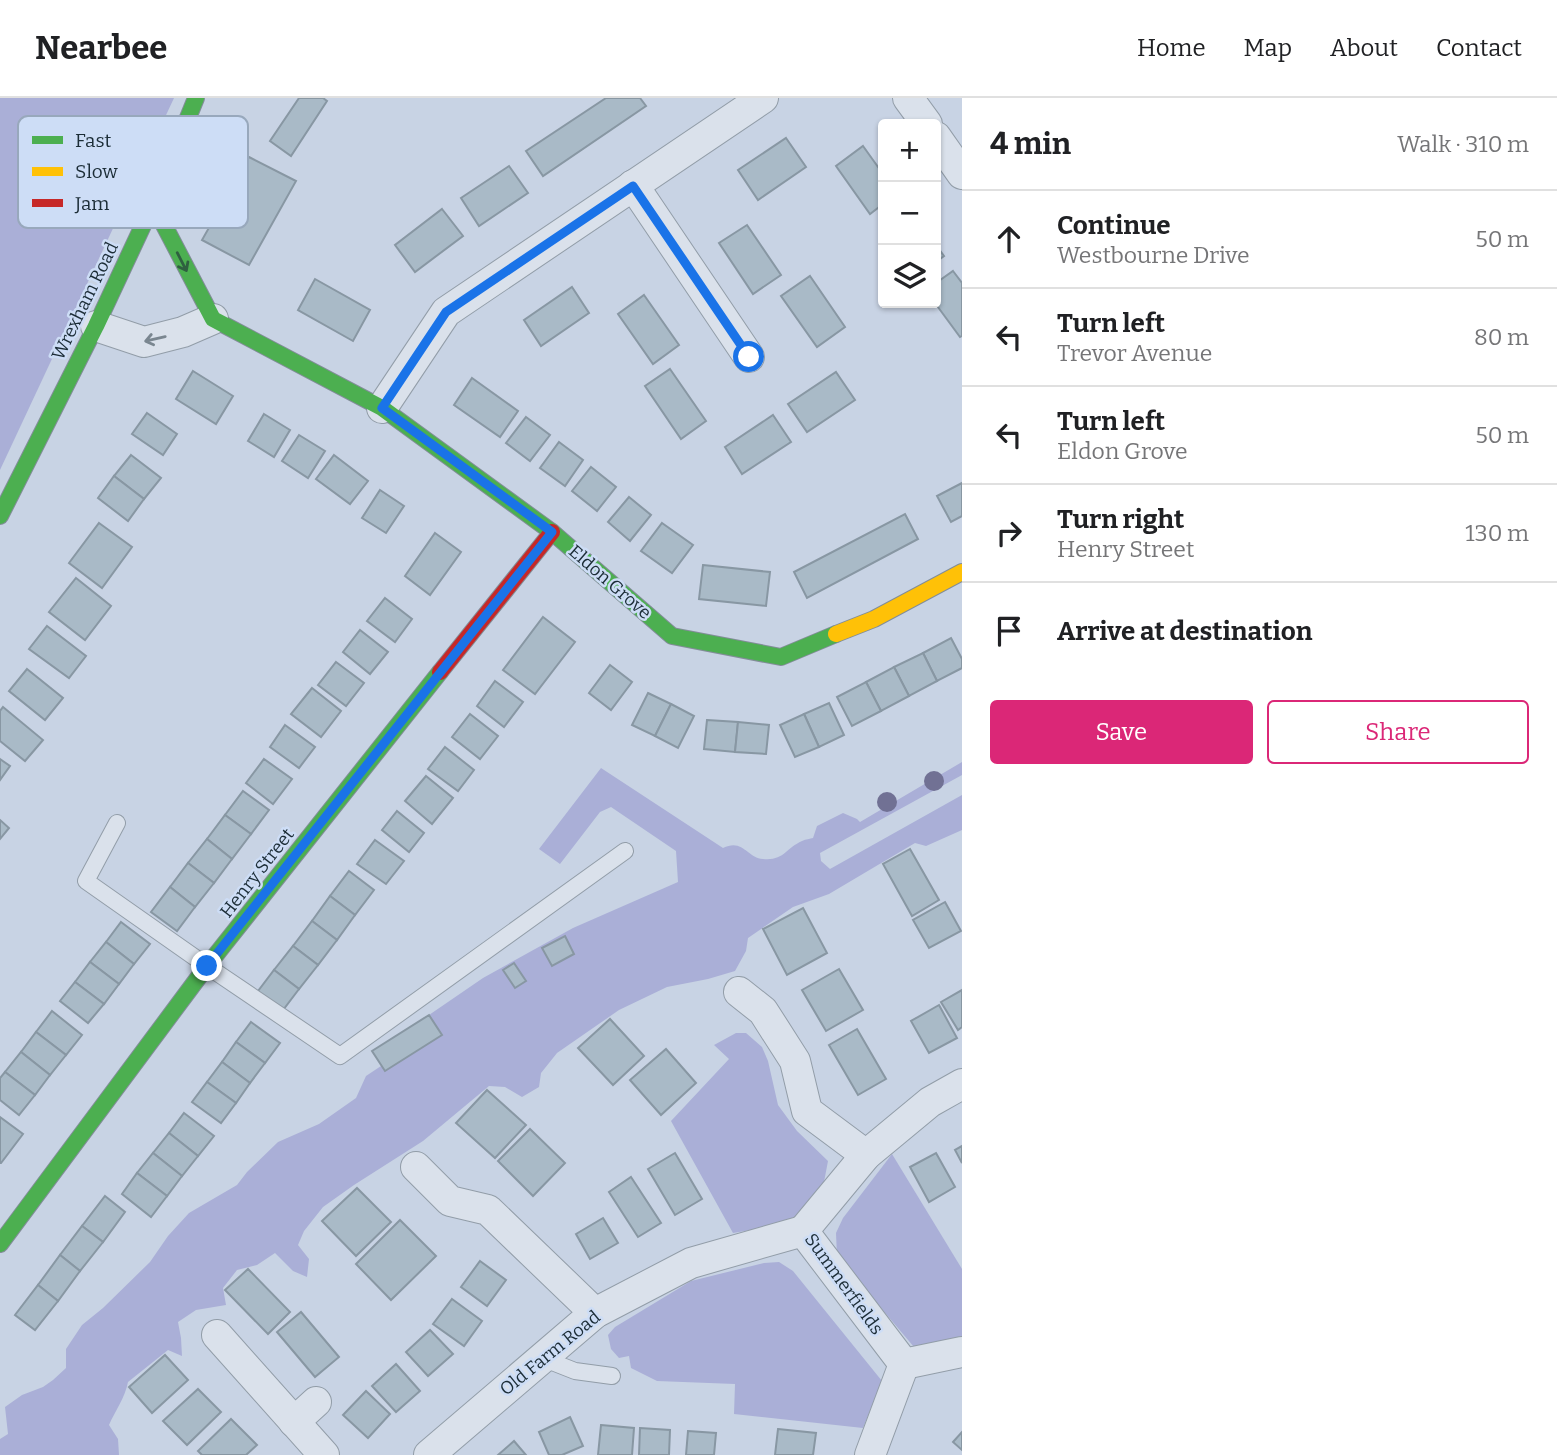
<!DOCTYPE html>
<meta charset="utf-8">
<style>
body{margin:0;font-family:Bitter,serif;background:#f6f6f6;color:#202124}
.controls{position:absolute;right:21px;top:21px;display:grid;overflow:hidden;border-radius:7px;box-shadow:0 2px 5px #0004}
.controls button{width:63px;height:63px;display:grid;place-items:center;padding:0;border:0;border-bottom:2px solid #e0e0e0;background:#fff;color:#202124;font:35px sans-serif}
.stop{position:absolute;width:21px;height:21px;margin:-16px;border:5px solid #1a73e8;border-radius:50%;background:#fff}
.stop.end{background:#1a73e8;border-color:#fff;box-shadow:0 2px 7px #0008}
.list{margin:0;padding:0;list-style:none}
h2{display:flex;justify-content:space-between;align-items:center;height:91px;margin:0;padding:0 28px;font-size:30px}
h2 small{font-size:23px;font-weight:400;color:#757577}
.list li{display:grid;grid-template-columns:46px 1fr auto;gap:21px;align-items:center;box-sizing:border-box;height:98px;padding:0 28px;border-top:2px solid #e0e0e0}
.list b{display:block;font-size:26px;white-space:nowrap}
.list p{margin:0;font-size:23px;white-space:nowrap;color:#757577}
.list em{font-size:23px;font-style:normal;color:#757577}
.actions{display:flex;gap:14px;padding:21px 28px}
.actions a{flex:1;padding:16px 0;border:2px solid #db2777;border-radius:7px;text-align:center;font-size:24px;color:#db2777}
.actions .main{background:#db2777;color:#fff}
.icon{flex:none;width:38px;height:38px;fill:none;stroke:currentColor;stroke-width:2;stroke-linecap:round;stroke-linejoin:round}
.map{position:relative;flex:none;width:962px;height:1357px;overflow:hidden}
header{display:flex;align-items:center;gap:42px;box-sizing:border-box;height:98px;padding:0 35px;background:#fff;border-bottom:2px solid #e0e0e0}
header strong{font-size:33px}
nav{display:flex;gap:38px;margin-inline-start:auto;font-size:24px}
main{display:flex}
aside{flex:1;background:#fff}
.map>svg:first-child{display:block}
.green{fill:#aaafd7}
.building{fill:#a9bac7;stroke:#8897a3;stroke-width:2}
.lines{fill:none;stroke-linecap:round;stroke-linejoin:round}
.lane-casing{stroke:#929da8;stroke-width:18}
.street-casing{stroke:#929da8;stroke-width:32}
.fast-casing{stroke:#828d98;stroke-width:18}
.slow-casing{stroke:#828d98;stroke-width:18}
.jam-casing{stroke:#828d98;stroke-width:18}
.lane{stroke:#dae1eb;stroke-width:16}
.street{stroke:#dae1eb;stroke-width:30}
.fast{stroke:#4caf50;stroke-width:16}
.slow{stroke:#ffc107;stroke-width:16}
.jam{stroke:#c62828;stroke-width:16}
.tree{fill:#717194}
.oneway{stroke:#2f6040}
.oneway2{stroke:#7a8690}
.route{stroke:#1a73e8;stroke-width:9}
.labels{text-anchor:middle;stroke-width:5;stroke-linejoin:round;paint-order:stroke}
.street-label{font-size:18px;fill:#1b2c36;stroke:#cdddf6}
.key{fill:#cdddf6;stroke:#98a8bc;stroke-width:2}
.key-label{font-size:19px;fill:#1b2c36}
</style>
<header>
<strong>Nearbee</strong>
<nav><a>Home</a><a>Map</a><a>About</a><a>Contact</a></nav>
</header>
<main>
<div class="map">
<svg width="962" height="1357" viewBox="0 0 962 1357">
<rect width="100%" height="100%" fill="#c8d3e4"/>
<g class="green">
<path d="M0 0H174L0 372Z"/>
<path d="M962 664V677L820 755 821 763 830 771 962 697V732L926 748 915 745 829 796 793 809 748 840 746 853 735 873 708 881 667 889 619 912 557 955 541 975 539 989 522 999 505 989 489 988 423 1043 354 1087 323 1109 304 1133 298 1147 309 1161 307 1179 293 1173 275 1155 257 1167 237 1172 223 1190 226 1207 196 1212 178 1224 181 1240 182 1258 168 1252 128 1284C125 1300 115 1313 109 1327L118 1341 119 1357H0V1341L8 1336 5 1309 22 1297 43 1289 53 1282 66 1270V1251L82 1227 103 1210 150 1164 168 1138 189 1115 237 1087 247 1074 278 1044 319 1026 356 1000 366 978 396 958 426 947 442 937 429 917 483 880 573 830 678 784 676 753 611 709 600 714 560 766 539 751 601 670 723 750C743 740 747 760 763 761 784 763 786 750 802 743 806 741 810 741 813 740L817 728 843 715 857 721 860 724Z"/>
<path d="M736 935H746L762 949 768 963 778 1007 797 1033 828 1063 824 1084 796 1118 774 1128 733 1135 671 1023 729 961 714 947Z"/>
<path d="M892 1056 962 1171V1238L914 1249 837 1158 836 1135 843 1120Z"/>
<path d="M779 1164 793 1173 882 1283 863 1330 734 1316 735 1286 657 1283 631 1270 629 1258 619 1260 611 1251 608 1237 615 1229 691 1183 764 1165Z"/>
</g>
<g class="building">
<path d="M299 0H323L327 3 291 58 270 43Z"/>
<path d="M606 0H640L646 8 543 78 526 53Z"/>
<path d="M786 40 806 69 758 102 738 72Z"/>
<path d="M863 48 883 76V106L870 116 836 68Z"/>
<path d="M249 59 296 83 249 167 202 142Z"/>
<path d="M509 68 528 95 479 128 461 100Z"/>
<path d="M442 111 463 138 415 174 395 147Z"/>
<path d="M747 127 781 177 753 196 719 145Z"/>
<path d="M936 147 944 158 936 164Z"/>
<path d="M953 173 962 185V238L960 239 935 205 936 185Z"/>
<path d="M810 178 845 229 817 249 781 198Z"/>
<path d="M315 181 370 212 353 243 298 212Z"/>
<path d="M572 189 589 215 541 248 524 222Z"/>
<path d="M644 197 679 247 653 266 618 216Z"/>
<path d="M670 271 706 323 681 341 645 288Z"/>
<path d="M193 273 233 298 216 326 176 301Z"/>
<path d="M836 274 855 302 807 334 788 306Z"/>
<path d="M472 280 518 313 500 339 454 307Z"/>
<path d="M147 315 177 336 163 357 132 336Z"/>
<path d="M264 316 290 332 274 359 248 343Z"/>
<path d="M773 317 791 344 742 376 725 349Z"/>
<path d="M526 319 550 337 530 363 506 345Z"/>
<path d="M299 337 325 353 308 380 282 363Z"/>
<path d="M559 344 583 362 565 388 540 370Z"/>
<path d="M131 357 161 380 144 401 114 378Z"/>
<path d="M334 357 368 383 350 406 316 381Z"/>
<path d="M591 369 616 389 597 413 572 393Z"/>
<path d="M114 378 144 401 128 423 98 400Z"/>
<path d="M962 385V418L951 424 937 398Z"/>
<path d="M380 392 404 408 386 435 362 420Z"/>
<path d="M629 399 651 417 630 443 608 424Z"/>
<path d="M905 416 918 441 807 500 794 474Z"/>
<path d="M99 425 132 449 102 490 69 465Z"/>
<path d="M662 425 693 447 672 475 641 453Z"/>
<path d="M435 435 461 454 430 497 405 478Z"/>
<path d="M703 467 770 474 766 508 699 501Z"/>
<path d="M76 480 111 508 85 542 49 514Z"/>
<path d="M385 500 412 521 395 544 367 523Z"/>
<path d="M543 519 575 544 535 596 503 572Z"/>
<path d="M47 528 86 558 69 580 29 551Z"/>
<path d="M360 532 388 554 370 576 343 554Z"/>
<path d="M951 540 962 561V570L937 583 923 555Z"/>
<path d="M923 555 937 583 909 598 894 569Z"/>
<path d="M336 564 364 585 346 608 318 587Z"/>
<path d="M610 567 632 584 611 612 589 595Z"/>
<path d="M894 569 909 598 881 613 866 584Z"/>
<path d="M27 571 63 600 45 622 9 593Z"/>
<path d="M495 583 523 604 504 629 477 608Z"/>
<path d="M866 584 881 613 852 628 837 599Z"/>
<path d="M312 590 341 613 321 639 291 616Z"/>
<path d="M648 595 671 606 655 638 632 627Z"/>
<path d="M829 605 844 637 819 649 804 616Z"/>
<path d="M671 606 694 618 678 650 655 638Z"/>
<path d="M3 609 43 642 25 663 0 643V613Z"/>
<path d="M470 616 498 638 480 661 452 639Z"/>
<path d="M804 616 819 649 795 659 780 627Z"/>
<path d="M707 622 738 624 735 654 704 651Z"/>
<path d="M738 624 769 627 766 656 735 654Z"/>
<path d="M285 627 315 649 299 670 270 649Z"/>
<path d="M445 649 474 672 458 693 428 671Z"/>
<path d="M0 661 10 668 0 682Z"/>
<path d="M264 661 292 681 273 706 246 685Z"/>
<path d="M426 678 453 700 432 726 405 703Z"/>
<path d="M243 693 269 712 251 736 225 717Z"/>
<path d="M397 713 424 735 409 754 382 732Z"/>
<path d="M225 717 251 736 232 761 207 741Z"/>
<path d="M0 722 9 730 0 741Z"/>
<path d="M207 741 232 761 214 785 188 765Z"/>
<path d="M375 742 404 763 386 786 357 766Z"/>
<path d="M910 751 939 802 912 818 883 766Z"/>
<path d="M188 765 214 785 195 809 170 789Z"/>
<path d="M349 773 374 792 355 817 330 798Z"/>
<path d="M170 789 195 809 177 833 151 814Z"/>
<path d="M330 798 355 817 337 842 312 823Z"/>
<path d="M945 804 961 833 929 850 913 822Z"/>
<path d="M803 810 827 855 787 877 763 831Z"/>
<path d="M312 823 337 842 318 867 293 848Z"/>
<path d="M121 824 150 846 134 866 106 844Z"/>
<path d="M565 838 574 856 552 868 542 850Z"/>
<path d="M106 844 134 866 119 886 90 864Z"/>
<path d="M293 848 318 867 299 891 274 872Z"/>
<path d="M90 864 119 886 104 906 75 884Z"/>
<path d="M514 865 526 883 515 890 503 872Z"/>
<path d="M839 871 863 912 826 933 802 892Z"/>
<path d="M274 872 299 891 280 916 255 897Z"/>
<path d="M75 884 104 906 88 925 60 903Z"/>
<path d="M962 892V929L958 932 941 904Z"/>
<path d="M939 907 957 940 929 955 911 923Z"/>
<path d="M52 913 82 937 66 957 36 934Z"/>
<path d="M429 917 442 937 385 973 372 953Z"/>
<path d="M610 921 644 958 613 987 578 950Z"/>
<path d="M251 924 280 945 265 965 236 944Z"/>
<path d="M857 931 886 981 858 997 829 947Z"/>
<path d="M36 934 66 957 50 977 21 954Z"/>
<path d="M236 944 265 965 250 985 222 964Z"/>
<path d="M666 951 696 985 661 1017 630 982Z"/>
<path d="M21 954 50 977 35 997 5 974Z"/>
<path d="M222 964 250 985 236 1005 207 984Z"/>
<path d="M5 974 35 997 19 1017 0 1002V980Z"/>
<path d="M207 984 236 1005 221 1025 192 1004Z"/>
<path d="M487 992 526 1027 495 1060 456 1025Z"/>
<path d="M184 1015 214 1038 198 1058 169 1035Z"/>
<path d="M0 1019 23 1036 1 1065H0Z"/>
<path d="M530 1031 565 1065 533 1098 498 1063Z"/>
<path d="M169 1035 198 1058 182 1078 153 1055Z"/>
<path d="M962 1048V1065L955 1052Z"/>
<path d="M153 1055 182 1078 167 1098 137 1075Z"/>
<path d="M675 1055 702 1101 675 1117 648 1071Z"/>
<path d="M936 1055 955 1089 929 1104 910 1069Z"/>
<path d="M137 1075 167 1098 151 1119 122 1096Z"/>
<path d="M631 1079 661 1125 638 1139 609 1094Z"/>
<path d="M357 1090 391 1124 356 1158 322 1123Z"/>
<path d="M105 1098 125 1114 103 1144 82 1128Z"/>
<path d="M603 1120 618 1145 590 1161 576 1136Z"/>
<path d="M400 1122 436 1158 391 1202 356 1166Z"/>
<path d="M82 1128 103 1144 80 1173 60 1157Z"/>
<path d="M60 1157 80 1173 58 1203 38 1187Z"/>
<path d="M480 1163 506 1182 487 1208 461 1189Z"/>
<path d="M248 1171 290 1214 268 1236 225 1192Z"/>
<path d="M38 1187 58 1203 35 1232 15 1217Z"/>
<path d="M452 1201 482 1223 464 1248 433 1226Z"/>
<path d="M301 1214 339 1259 315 1279 277 1234Z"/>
<path d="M430 1232 453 1256 428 1278 406 1254Z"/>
<path d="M165 1257 188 1282 152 1315 129 1289Z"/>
<path d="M396 1266 420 1293 396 1314 372 1288Z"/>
<path d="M198 1291 221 1314 187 1347 163 1323Z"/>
<path d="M366 1293 390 1316 368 1340 343 1317Z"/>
<path d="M570 1319 583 1348 562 1357H549L539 1334Z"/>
<path d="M231 1321 257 1347 246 1357H202L198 1353Z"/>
<path d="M601 1327 634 1330 632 1357H598Z"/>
<path d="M640 1330 670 1332 669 1357H639Z"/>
<path d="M778 1331 816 1335 813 1357H775Z"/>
<path d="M688 1333 716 1335 714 1357H686Z"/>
<path d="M962 1334V1352L953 1344Z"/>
<path d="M514 1343 526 1357H498Z"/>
</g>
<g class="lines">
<g class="lane-casing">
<g id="lane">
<path d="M117 725 86 783 207 868 340 958 625 753"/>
<path d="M542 1260 575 1273 612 1278"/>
</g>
</g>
<g class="street-casing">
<g id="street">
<path d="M908 0 927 26"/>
<path d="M936 39 962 76"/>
<path d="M633 87 749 259"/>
<path d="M96 228 144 244 183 234 213 221"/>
<path d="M382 310 446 214 763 0"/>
<path d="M739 894 763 913 795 963 807 1013 866 1057"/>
<path d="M962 986 930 1004 866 1057 803 1133 904 1266 962 1254"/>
<path d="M416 1069 450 1103 488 1112 595 1215"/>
<path d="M217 1237 324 1357"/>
<path d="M294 1324 316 1304"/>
<path d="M429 1357 595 1215 691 1165 803 1133"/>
<path d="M870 1357 904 1266"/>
</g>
</g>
<g class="fast-casing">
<g id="fast">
<path d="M153 106 213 221 382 310 552 434 672 538 781 559 836 536"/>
<path d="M0 418 96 228 153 106 196 0"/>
<path d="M0 1146 207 868 440 574"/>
</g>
</g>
<g class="slow-casing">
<path id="slow" d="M836 536 874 521 962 474"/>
</g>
<g class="jam-casing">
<path id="jam" d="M440 574 552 434"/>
</g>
<use href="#lane" class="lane"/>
<use href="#street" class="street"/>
<use href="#fast" class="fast"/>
<use href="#slow" class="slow"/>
<use href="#jam" class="jam"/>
</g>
<g class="tree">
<circle cx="934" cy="683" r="10"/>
<circle cx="887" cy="704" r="10"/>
</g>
<defs><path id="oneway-shaft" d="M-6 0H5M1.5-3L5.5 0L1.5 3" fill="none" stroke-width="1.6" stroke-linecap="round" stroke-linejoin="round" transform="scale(1.75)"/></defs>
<use class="oneway" href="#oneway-shaft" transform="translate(182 164) rotate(63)"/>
<use class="oneway2" href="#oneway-shaft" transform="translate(155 241) rotate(167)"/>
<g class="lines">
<path class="route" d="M207 868 552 434 382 310 446 214 633 88 749 259"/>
</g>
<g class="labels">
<g class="street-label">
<text transform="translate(85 203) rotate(-64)" y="6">Wrexham Road</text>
<text transform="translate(610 484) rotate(41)" y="6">Eldon Grove</text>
<text transform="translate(257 775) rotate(-52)" y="6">Henry Street</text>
<text transform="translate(844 1186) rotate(54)" y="6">Summerfields</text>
<text transform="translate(550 1255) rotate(-39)" y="6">Old Farm Road</text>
</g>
</g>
<rect x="18" y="18" width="230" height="112" rx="10" class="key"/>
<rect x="32" y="38" width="31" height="8" fill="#4caf50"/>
<rect x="32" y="69" width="31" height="9" fill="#ffc107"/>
<rect x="32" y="101" width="31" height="8" fill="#c62828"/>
<g class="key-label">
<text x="75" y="49">Fast</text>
<text x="75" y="80">Slow</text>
<text x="75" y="112">Jam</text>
</g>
</svg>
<div class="controls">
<button>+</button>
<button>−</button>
<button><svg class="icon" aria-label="layers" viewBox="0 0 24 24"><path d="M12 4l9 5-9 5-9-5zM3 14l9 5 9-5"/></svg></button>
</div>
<div class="stop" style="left:749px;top:259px"></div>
<div class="stop end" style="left:207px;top:868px"></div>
</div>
<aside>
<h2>4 min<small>Walk · 310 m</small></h2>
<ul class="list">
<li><svg class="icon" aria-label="ahead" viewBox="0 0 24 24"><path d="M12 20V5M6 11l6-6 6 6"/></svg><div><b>Continue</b><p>Westbourne Drive</p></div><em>50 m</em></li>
<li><svg class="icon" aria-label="left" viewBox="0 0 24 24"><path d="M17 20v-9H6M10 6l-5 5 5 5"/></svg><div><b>Turn left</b><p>Trevor Avenue</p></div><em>80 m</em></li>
<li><svg class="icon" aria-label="left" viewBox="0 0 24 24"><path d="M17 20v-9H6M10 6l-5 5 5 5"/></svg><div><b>Turn left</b><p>Eldon Grove</p></div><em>50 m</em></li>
<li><svg class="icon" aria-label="right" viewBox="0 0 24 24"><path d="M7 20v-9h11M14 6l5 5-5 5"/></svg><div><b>Turn right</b><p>Henry Street</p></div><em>130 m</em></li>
<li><svg class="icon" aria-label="arrive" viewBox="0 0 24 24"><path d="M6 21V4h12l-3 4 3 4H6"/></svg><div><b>Arrive at destination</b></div></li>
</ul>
<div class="actions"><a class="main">Save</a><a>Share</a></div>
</aside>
</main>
